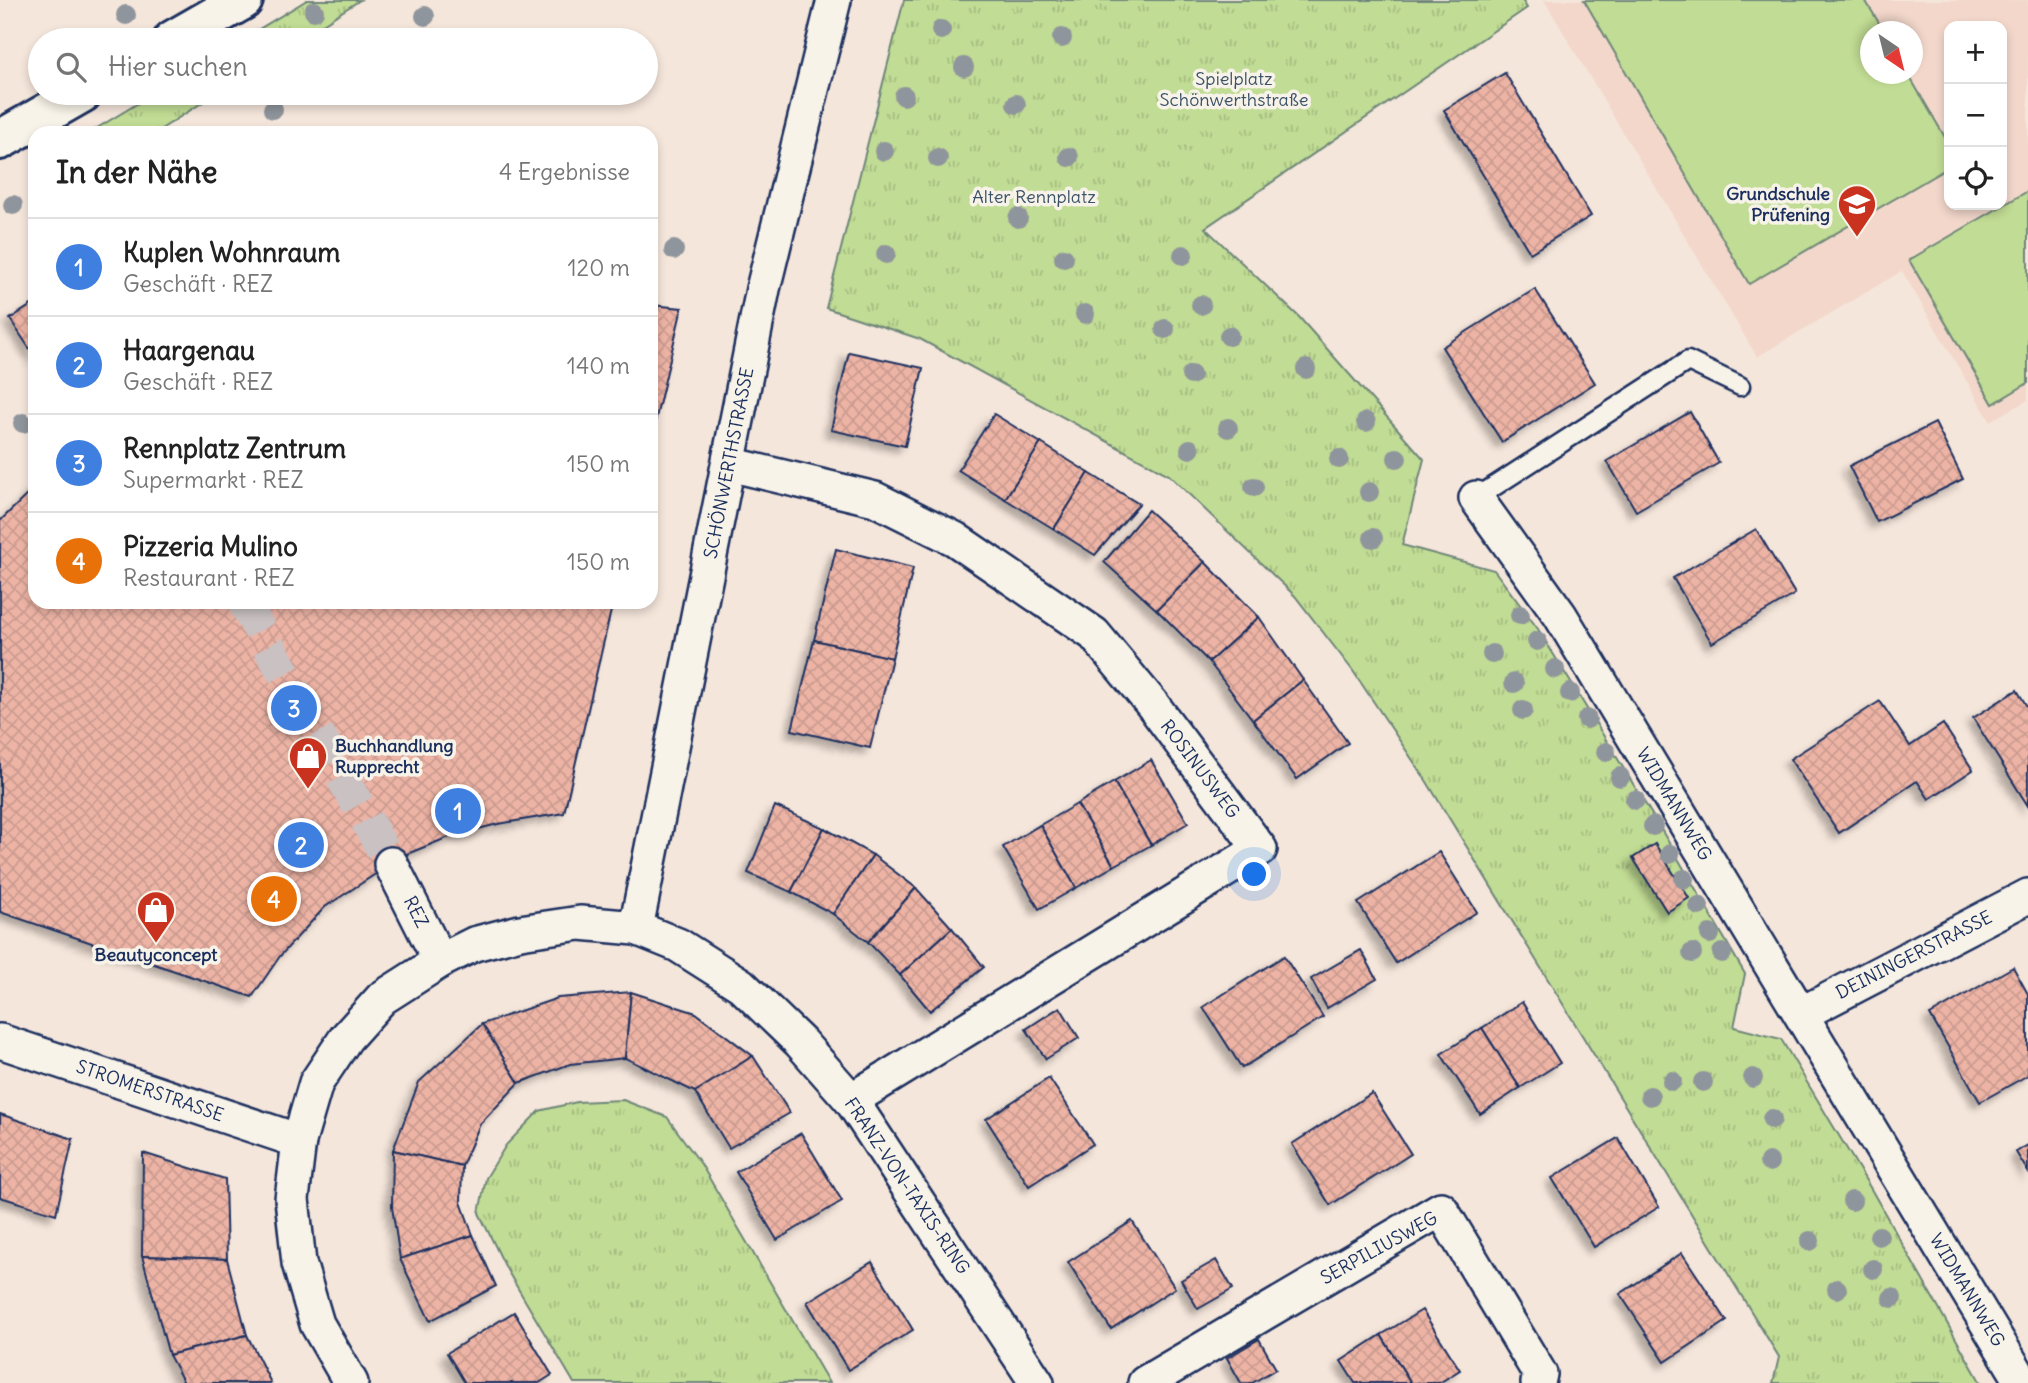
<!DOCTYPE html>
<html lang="de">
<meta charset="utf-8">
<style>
body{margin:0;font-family:Delius,sans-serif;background:#f6f6f6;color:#222}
.controls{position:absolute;right:21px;top:21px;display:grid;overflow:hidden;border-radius:14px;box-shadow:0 4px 10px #0003}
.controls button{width:63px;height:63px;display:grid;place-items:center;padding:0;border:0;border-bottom:2px solid #e0e0e0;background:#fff;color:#222;font:35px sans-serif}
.compass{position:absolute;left:1860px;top:21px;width:63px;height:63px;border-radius:50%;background:#fff;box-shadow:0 4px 10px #0003;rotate:145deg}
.you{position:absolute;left:1255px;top:875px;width:24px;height:24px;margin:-18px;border:5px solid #fff;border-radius:50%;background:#1a73e8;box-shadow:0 0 0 10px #1a73e833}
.badge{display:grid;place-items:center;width:46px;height:46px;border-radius:50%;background:#c8321e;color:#fff;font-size:23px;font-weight:700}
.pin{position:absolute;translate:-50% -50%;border:4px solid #fff;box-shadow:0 2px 7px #0006}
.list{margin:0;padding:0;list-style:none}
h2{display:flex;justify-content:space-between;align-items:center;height:91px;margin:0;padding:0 28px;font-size:30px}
h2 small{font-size:23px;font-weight:400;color:#767676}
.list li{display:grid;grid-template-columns:46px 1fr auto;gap:21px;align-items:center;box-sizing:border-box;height:98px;padding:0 28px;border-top:2px solid #e0e0e0}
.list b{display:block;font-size:26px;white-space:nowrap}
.list p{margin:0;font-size:23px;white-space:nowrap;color:#767676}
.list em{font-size:23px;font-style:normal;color:#767676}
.icon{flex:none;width:38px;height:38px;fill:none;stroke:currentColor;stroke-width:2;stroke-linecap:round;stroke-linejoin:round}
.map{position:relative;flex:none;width:2028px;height:1383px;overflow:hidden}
.search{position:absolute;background:#fff;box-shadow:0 4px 10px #0003;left:28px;top:28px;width:630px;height:77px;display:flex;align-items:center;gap:18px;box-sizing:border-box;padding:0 24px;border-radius:38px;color:#767676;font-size:26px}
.panel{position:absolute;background:#fff;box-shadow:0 4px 10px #0003;left:28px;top:126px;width:630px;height:483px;border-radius:21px}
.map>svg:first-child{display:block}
.built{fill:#f3d7cb;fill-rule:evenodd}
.grass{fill:url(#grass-tufts);stroke:#6e8679;stroke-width:2}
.pitch{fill:#c1dc94;stroke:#6e8679;stroke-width:2}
.building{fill:url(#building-cross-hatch);stroke:#1b2f5e;stroke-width:2;filter:url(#shadow)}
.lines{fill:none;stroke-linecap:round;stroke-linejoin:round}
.street-tunnel{stroke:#c9c1c2;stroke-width:33;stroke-dasharray:33 17;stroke-linecap:butt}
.lane-casing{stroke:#1b2f5e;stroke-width:23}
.street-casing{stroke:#1b2f5e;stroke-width:38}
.secondary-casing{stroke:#1b2f5e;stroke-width:44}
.lane{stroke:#f7f3e8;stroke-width:18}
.street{stroke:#f7f3e8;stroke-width:33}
.secondary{stroke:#f7f3e8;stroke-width:38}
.tree{fill:#8f959c}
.labels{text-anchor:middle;stroke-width:7;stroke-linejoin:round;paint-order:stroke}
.park-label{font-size:18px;fill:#3c5269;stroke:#f7f3e8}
.poi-label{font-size:18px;font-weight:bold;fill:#1b2f5e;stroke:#f7f3e8;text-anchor:end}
.street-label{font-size:18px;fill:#1b2f5e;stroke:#f7f3e8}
</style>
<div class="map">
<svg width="2028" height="1383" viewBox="0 0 2028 1383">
<defs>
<pattern id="grass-tufts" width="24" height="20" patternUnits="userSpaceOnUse" patternTransform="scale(1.75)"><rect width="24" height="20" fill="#c1dc94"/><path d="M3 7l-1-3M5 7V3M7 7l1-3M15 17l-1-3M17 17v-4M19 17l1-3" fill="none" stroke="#a5bd82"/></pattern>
<pattern id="building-cross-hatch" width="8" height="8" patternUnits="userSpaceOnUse" patternTransform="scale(1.75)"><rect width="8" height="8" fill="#edb4a5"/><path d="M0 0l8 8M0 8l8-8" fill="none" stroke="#cb9b90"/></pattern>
<filter id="shadow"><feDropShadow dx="-6" dy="6" stdDeviation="3.5" flood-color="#0004"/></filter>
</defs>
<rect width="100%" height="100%" fill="#f5e6db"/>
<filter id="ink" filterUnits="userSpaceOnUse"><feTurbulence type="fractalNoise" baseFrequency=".0143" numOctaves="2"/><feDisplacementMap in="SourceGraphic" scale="14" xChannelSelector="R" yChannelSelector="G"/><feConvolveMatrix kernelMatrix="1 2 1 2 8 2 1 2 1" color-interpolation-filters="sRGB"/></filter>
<g filter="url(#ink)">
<path class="built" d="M1544 0H2028V400L1990 421 1902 271 1757 357ZM1949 26H2002V205H1949ZM1870 32H1912V74H1870Z"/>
<g class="grass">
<path d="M307 0H360L298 40H241Z"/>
<path d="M904 0H1522L1527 8 1205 228 1299 317 1424 459 1402 545 1494 570 1538 629 1662 831 1745 974 1734 1027 1781 1039 1871 1189 1981 1383H1773L1779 1357 1424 777 1353 671 1295 596 1169 475 920 339 826 308Z"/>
<path d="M155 93H217L155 133H89Z"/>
<path d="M623 1100 667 1117 701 1164 829 1383H574L507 1270 479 1213 486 1178 506 1145 539 1111 577 1102Z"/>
</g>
<g class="pitch">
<path d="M1584 0H1865L1884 31 1870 32V74H1908L1949 144V167L1749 284Z"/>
<path d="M2028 191V383L1993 404 1909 260Z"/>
</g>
<g class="building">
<path d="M1505 73 1591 216 1530 253 1444 110Z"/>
<path d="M1535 289 1595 383 1502 442 1442 347Z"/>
<path d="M33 304 35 307V357L10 319Z"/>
<path d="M651 305 682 308 651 439Z"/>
<path d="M849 352 923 368 905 446 831 430Z"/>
<path d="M1690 412 1719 463 1636 511 1607 461Z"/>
<path d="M994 414 1041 443 1005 499 958 470Z"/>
<path d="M1935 423 1963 479 1877 522 1849 466Z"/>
<path d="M1041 443 1089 473 1054 529 1005 499Z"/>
<path d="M1089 473 1139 504 1095 555 1054 529Z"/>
<path d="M35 487V602H613L564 813 498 824 454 835 407 854 391 864 325 907 280 956 252 997 0 912V521Z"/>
<path d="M1148 510 1205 562 1157 610 1104 562Z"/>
<path d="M1756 529 1795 594 1712 643 1673 578Z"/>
<path d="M836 549 913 568 892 658 814 640Z"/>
<path d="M1205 562 1259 617 1209 662 1157 610Z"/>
<path d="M1259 617 1303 680 1253 720 1209 662Z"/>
<path d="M814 640 892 658 870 748 792 730Z"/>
<path d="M1303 680 1348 743 1297 779 1253 720Z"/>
<path d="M2017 690 2028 708V806L1973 718Z"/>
<path d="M1880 701 1910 746 1943 724 1973 770 1929 799 1917 781 1839 833 1790 759Z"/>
<path d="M1151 760 1188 823 1151 845 1114 782Z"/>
<path d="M1114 782 1151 845 1114 866 1077 804Z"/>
<path d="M1077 804 1114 866 1076 888 1040 825Z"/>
<path d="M775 806 824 828 791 892 748 873Z"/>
<path d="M1040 825 1076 888 1039 909 1003 847Z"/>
<path d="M824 828 873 855 833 914 791 892Z"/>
<path d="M1655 844 1689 898 1667 912 1633 858Z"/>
<path d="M1439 852 1477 912 1396 963 1358 903Z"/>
<path d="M873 855 916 888 868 942 833 914Z"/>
<path d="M916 888 952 928 900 975 868 942Z"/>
<path d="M952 928 984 967 930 1011 900 975Z"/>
<path d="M1361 950 1377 979 1327 1008 1311 979Z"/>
<path d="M1284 956 1323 1017 1242 1068 1203 1007Z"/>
<path d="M2013 967 2028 994V1075L1980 1102 1930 1015Z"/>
<path d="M631 992 625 1058 570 1064 519 1083 482 1024 558 998Z"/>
<path d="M631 992 696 1013 753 1056 695 1092 625 1058Z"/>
<path d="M1522 1002 1560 1063 1520 1088 1482 1028Z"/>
<path d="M1060 1007 1079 1038 1046 1059 1026 1029Z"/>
<path d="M482 1024 519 1083 480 1124 462 1166 393 1150 419 1082Z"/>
<path d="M1482 1028 1520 1088 1480 1114 1441 1054Z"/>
<path d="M753 1056 790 1113 729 1148 695 1092Z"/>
<path d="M1049 1078 1093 1144 1029 1186 986 1119Z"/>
<path d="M1372 1093 1411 1154 1330 1205 1292 1144Z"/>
<path d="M0 1114 73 1139 56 1214 0 1197Z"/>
<path d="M801 1133 842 1201 777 1240 736 1172Z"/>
<path d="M1618 1138 1659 1207 1594 1247 1552 1178Z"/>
<path d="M2028 1145V1172L2016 1152Z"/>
<path d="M393 1150 462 1166 461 1202 473 1235 400 1259 392 1207Z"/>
<path d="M143 1153 225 1179 227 1259 142 1256Z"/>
<path d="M1132 1221 1175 1288 1111 1329 1068 1262Z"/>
<path d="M473 1235 496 1286 430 1321 400 1259Z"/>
<path d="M1682 1253 1727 1321 1665 1362 1620 1294Z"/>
<path d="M142 1256 227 1259 247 1335 169 1355Z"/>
<path d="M1216 1260 1233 1289 1198 1309 1181 1280Z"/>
<path d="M872 1262 913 1330 848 1370 807 1302Z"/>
<path d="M1422 1310 1460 1370 1439 1383H1411L1381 1335Z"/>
<path d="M514 1312 552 1375 539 1383H465L447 1353Z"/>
<path d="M247 1335 271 1383H184L169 1355Z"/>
<path d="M1381 1335 1411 1383H1355L1341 1361Z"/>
<path d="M1259 1339 1276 1369 1252 1383H1241L1227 1358Z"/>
</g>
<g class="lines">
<path class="street-tunnel" d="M244 602 391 864"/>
<g class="lane-casing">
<path id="lane" d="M1476 498 1688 361 1740 386"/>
</g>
<g class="street-casing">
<g id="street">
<path d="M729 464 875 499 955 539 1094 634 1152 704 1260 849 851 1100"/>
<path d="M1476 498 1560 615 2023 1383"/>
<path d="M391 864 440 961"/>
<path d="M636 928 763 289 834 0"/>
<path d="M1801 1014 2028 896"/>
<path d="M0 1041 299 1141"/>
<path d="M351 1383 317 1324 299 1263 292 1199 299 1141 316 1083 346 1038 382 998 440 961 474 944 520 932 580 923 636 928 678 945 741 985 800 1042 851 1100 1037 1383"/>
<path d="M1145 1383 1441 1209 1540 1374 1538 1383"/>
</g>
</g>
<g class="secondary-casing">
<g id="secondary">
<path d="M173 40 243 0"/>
<path d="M0 140 82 93"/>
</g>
</g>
<use href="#lane" class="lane"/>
<use href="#street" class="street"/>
<use href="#secondary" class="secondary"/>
</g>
<g class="tree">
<circle cx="314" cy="11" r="10"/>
<circle cx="126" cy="15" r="10"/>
<circle cx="425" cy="16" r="10"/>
<circle cx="941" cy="30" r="10"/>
<circle cx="1062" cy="38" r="10"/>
<circle cx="964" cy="67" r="10"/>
<circle cx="904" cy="96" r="10"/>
<circle cx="1016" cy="104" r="10"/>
<circle cx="273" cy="109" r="10"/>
<circle cx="884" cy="151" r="10"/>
<circle cx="1069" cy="157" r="10"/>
<circle cx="938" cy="158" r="10"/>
<circle cx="13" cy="205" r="10"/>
<circle cx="1018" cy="218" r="10"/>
<circle cx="674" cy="250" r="10"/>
<circle cx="886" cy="254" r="10"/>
<circle cx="1183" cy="255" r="10"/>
<circle cx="1064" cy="258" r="10"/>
<circle cx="1201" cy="305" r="10"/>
<circle cx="1085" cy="314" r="10"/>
<circle cx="1165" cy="329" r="10"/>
<circle cx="1229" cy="336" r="10"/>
<circle cx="1306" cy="369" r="10"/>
<circle cx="1191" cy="375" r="10"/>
<circle cx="1366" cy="422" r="10"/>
<circle cx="23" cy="423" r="10"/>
<circle cx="1228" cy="428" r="10"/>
<circle cx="1190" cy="449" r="10"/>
<circle cx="1397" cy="458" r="10"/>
<circle cx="1339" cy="459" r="10"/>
<circle cx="1254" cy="487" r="10"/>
<circle cx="1369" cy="492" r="10"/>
<circle cx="1373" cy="538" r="10"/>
<circle cx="1520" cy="615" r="10"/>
<circle cx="1537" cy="641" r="10"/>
<circle cx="1492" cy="654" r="10"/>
<circle cx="1555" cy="669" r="10"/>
<circle cx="1514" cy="683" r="10"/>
<circle cx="1570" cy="693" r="10"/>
<circle cx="1523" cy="710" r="10"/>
<circle cx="1587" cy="719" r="10"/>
<circle cx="1606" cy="752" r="10"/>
<circle cx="1620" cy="777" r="10"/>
<circle cx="1635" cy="800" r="10"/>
<circle cx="1653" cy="826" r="10"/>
<circle cx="1670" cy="854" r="10"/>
<circle cx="1684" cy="879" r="10"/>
<circle cx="1699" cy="906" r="10"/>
<circle cx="1710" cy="934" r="10"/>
<circle cx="1692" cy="953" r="10"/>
<circle cx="1722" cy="953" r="10"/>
<circle cx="1753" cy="1078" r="10"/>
<circle cx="1672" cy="1081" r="10"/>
<circle cx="1703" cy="1082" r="10"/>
<circle cx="1650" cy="1096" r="10"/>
<circle cx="1772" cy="1119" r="10"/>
<circle cx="1769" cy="1162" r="10"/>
<circle cx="1852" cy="1201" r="10"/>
<circle cx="1879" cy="1236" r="10"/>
<circle cx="1810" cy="1241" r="10"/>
<circle cx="1873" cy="1269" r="10"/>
<circle cx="1837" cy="1289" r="10"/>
<circle cx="1892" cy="1298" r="10"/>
</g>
</g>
<defs>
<g id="school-pin" transform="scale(2.0125)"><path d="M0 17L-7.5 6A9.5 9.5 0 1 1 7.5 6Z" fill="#c8321e" stroke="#f7f3e8"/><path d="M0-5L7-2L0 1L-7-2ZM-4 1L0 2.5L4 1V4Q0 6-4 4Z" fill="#fff"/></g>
<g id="shop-pin" transform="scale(2.0125)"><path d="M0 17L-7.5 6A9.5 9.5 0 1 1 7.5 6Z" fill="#c8321e" stroke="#f7f3e8"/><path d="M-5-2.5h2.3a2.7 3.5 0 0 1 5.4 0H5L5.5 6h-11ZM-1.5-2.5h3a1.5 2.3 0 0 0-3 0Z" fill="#fff"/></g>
</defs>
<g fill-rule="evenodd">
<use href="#school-pin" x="1857" y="204"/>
<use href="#shop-pin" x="308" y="756"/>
<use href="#shop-pin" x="156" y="910"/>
</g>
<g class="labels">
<g class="park-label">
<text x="1234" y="85">Spielplatz<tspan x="1234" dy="21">Schönwerthstraße</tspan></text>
<text x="1034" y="203">Alter Rennplatz</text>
</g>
<g class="poi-label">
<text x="1830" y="200">Grundschule<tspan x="1830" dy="21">Prüfening</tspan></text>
<text x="335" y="752" text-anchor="start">Buchhandlung<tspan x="335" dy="21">Rupprecht</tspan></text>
<text x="156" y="961" text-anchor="middle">Beautyconcept</text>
</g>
<g class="street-label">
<text transform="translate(729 463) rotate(-79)" y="6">SCHÖNWERTHSTRASSE</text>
<text transform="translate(1200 769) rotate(53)" y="6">ROSINUSWEG</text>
<text transform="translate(1674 804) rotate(59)" y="6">WIDMANNWEG</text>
<text transform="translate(416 912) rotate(63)" y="6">REZ</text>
<text transform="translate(1914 955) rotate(-27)" y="6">DEININGERSTRASSE</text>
<text transform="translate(150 1091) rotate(19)" y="6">STROMERSTRASSE</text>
<text transform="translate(907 1186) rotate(56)" y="6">FRANZ-VON-TAXIS-RING</text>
<text transform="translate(1379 1248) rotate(-29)" y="6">SERPILIUSWEG</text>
<text transform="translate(1967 1290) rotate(59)" y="6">WIDMANNWEG</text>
</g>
</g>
</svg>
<div class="controls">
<button>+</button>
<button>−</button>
<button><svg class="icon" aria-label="locate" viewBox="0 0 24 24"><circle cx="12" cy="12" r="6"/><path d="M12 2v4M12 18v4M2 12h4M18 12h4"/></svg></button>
</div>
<svg class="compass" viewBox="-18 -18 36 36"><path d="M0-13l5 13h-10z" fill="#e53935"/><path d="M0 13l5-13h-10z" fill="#767676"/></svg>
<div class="you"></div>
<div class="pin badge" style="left:458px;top:811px;background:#3f7fe0">1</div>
<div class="pin badge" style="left:301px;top:845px;background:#3f7fe0">2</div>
<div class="pin badge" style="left:294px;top:708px;background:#3f7fe0">3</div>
<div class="pin badge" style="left:274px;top:899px;background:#e8710a">4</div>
<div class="search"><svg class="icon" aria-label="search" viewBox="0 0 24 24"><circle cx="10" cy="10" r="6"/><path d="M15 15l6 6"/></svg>Hier suchen</div>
<section class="panel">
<h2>In der Nähe<small>4 Ergebnisse</small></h2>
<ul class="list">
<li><span class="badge" style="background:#3f7fe0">1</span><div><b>Kuplen Wohnraum</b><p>Geschäft · REZ</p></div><em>120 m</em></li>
<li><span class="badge" style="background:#3f7fe0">2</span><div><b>Haargenau</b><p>Geschäft · REZ</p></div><em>140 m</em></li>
<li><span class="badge" style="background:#3f7fe0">3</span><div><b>Rennplatz Zentrum</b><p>Supermarkt · REZ</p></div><em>150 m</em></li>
<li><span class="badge" style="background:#e8710a">4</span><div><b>Pizzeria Mulino</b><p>Restaurant · REZ</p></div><em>150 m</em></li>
</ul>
</section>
</div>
